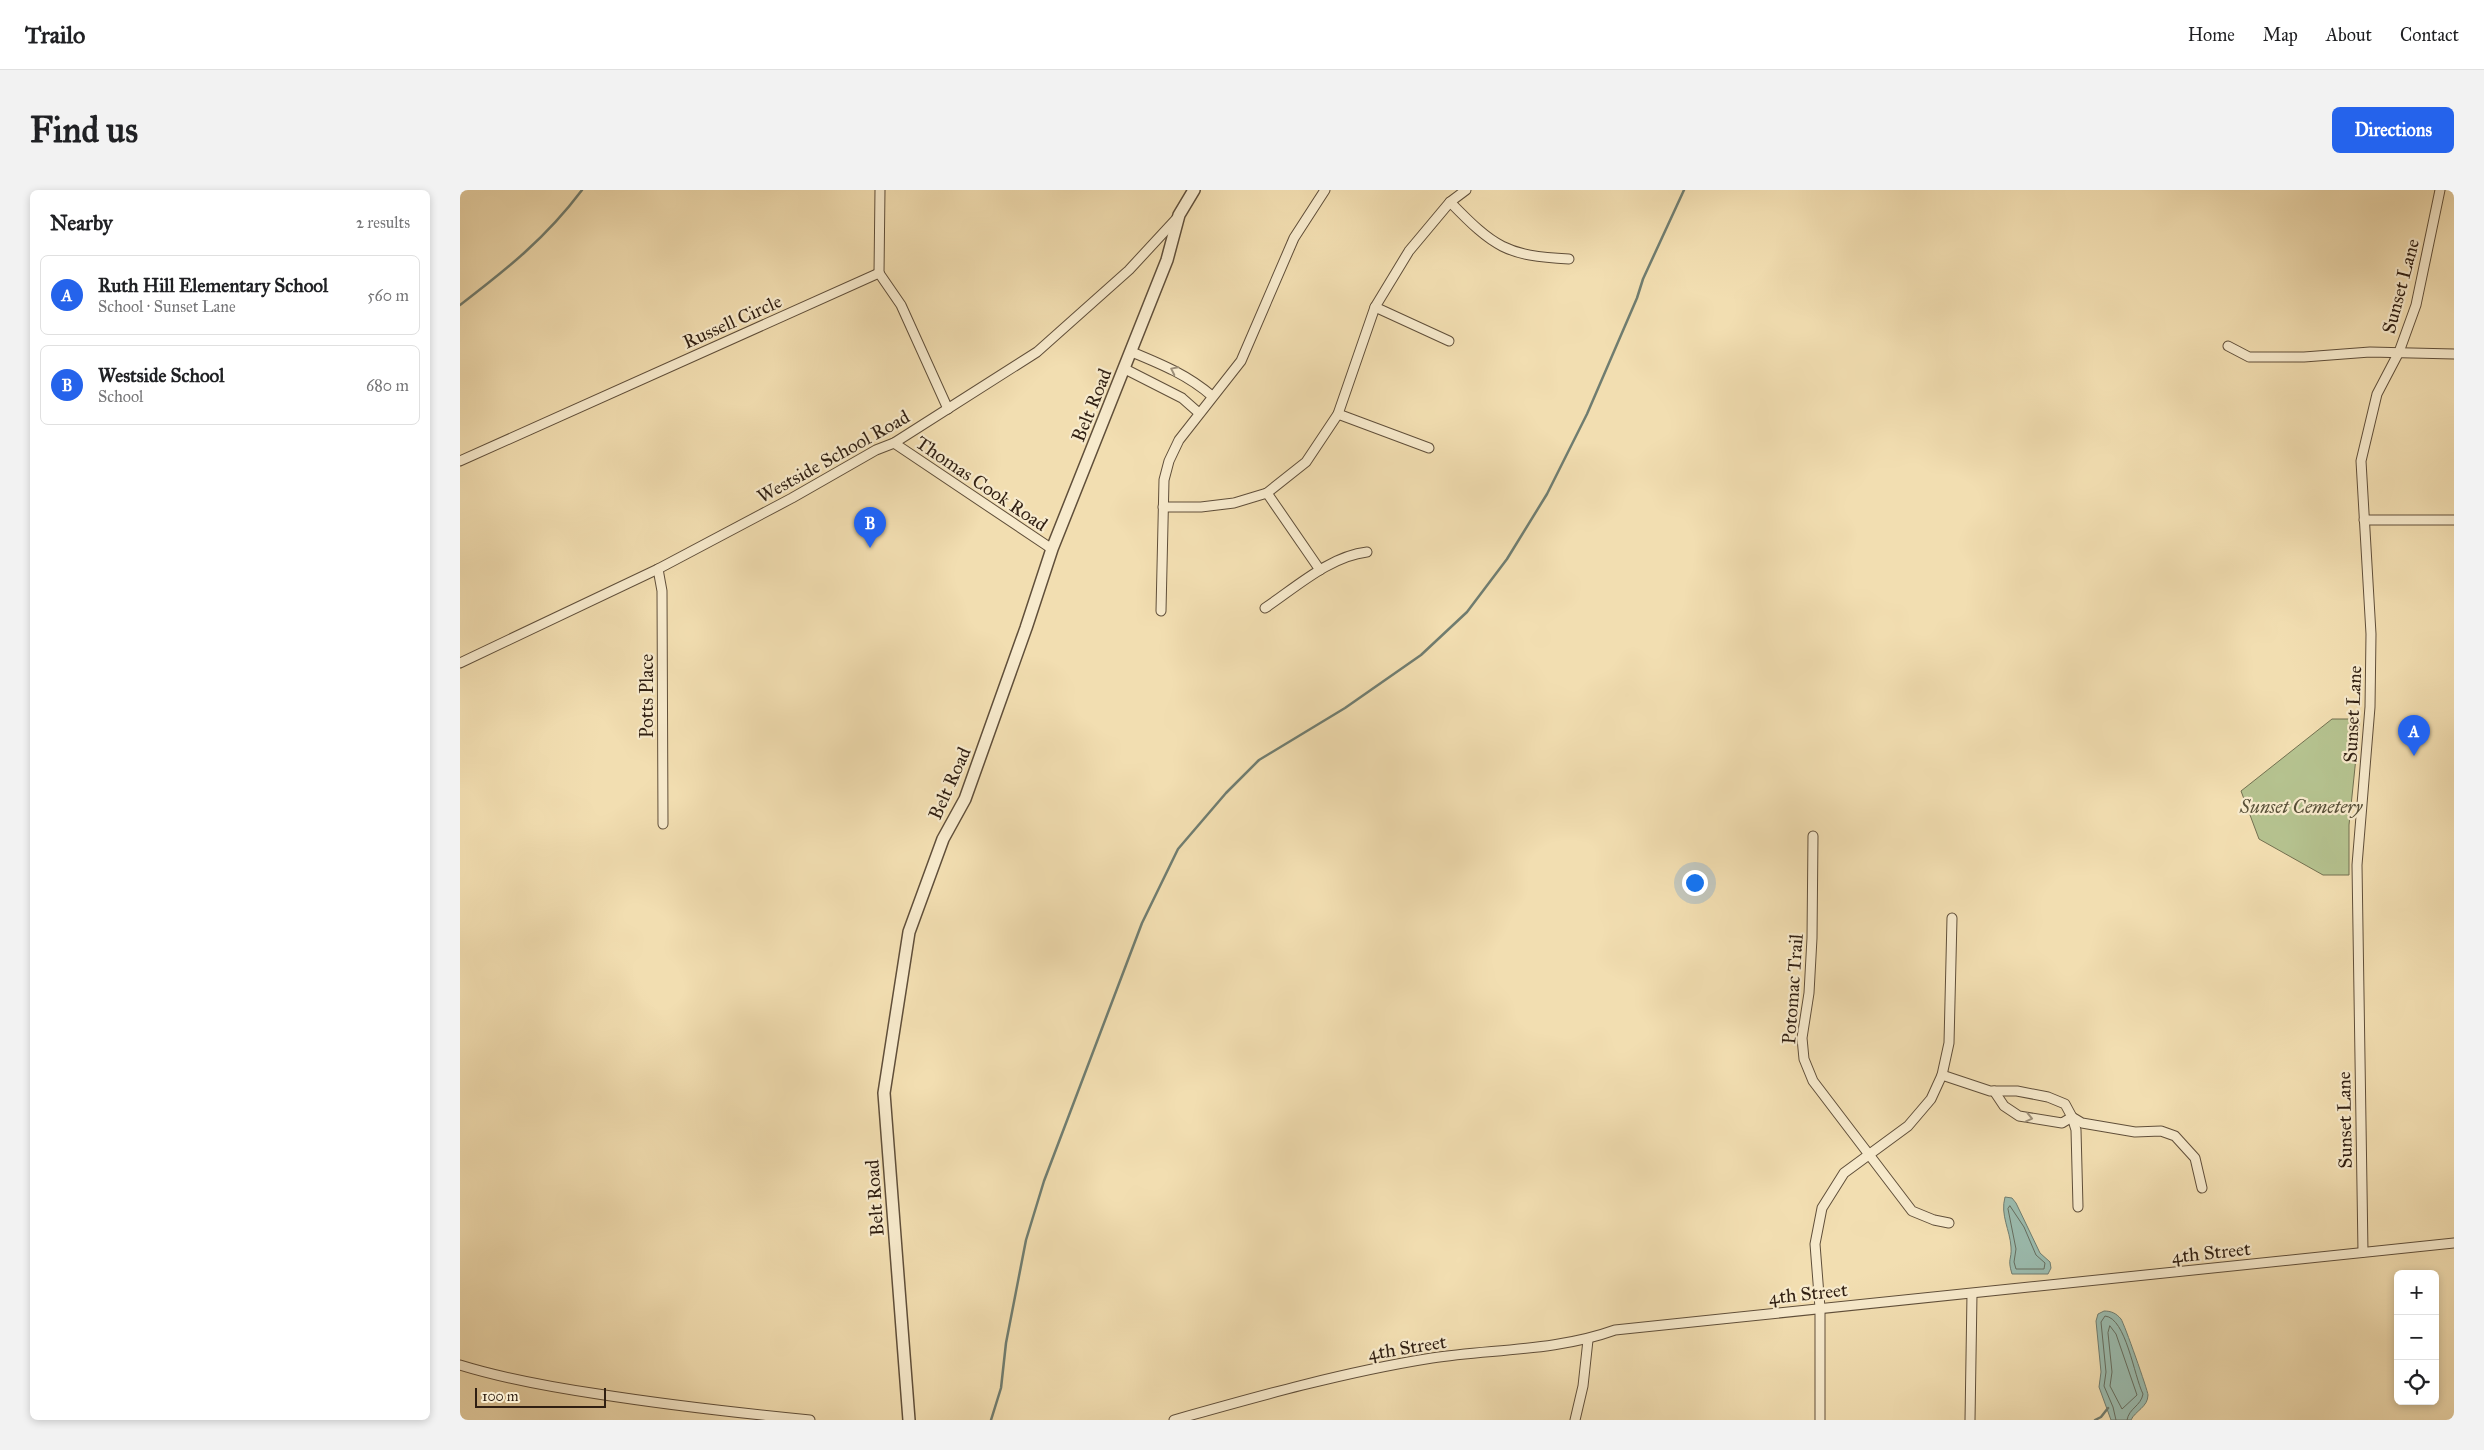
<!DOCTYPE html>
<meta charset="utf-8">
<style>
body{margin:0;font-family:"IM FELL Great Primer",serif;background:#f2f2f2;color:#202124}
.controls{position:absolute;right:15px;bottom:15px;display:grid;overflow:hidden;border-radius:8px;box-shadow:0 2px 8px #0003}
.controls button{width:45px;height:45px;display:grid;place-items:center;padding:0;border:0;border-bottom:1px solid #e0e0e0;background:#fff;color:#202124;font:25px sans-serif}
.scale{position:absolute;left:15px;bottom:12px;width:131px;box-sizing:border-box;padding-left:5px;border:2px solid #301f12;border-top:0;font-size:14px;line-height:18px;white-space:nowrap;color:#301f12;-webkit-text-stroke:4px #f7eacc;paint-order:stroke}
.you{position:absolute;left:1234px;top:692px;width:18px;height:18px;margin:-12px;border:4px solid #fff;border-radius:50%;background:#1a73e8;box-shadow:0 0 0 8px #1a73e833}
.badge{display:grid;place-items:center;width:32px;height:32px;border-radius:50%;background:#2563eb;color:#fff;font-size:16px;font-weight:700}
.pin{position:absolute;translate:-50% -41px;filter:drop-shadow(0 1px 2px #0008)}
.pin::after{content:'';position:absolute;top:26px;width:18px;height:15px;background:inherit;clip-path:polygon(0 0,100% 0,50% 100%)}
.list{margin:0;padding:0;list-style:none}
h2{display:flex;justify-content:space-between;align-items:center;height:65px;margin:0;padding:0 20px;font-size:21px}
h2 small{font-size:16px;font-weight:400;color:#757577}
.list li{display:grid;grid-template-columns:32px 1fr auto;gap:15px;align-items:center;box-sizing:border-box;height:80px;margin:0 10px 10px;padding:0 10px;border:1px solid #e0e0e0;border-radius:8px}
.list b{display:block;font-size:19px;white-space:nowrap}
.list p{margin:0;font-size:16px;white-space:nowrap;color:#757577}
.list em{font-size:16px;font-style:normal;color:#757577}
.icon{flex:none;width:28px;height:28px;fill:none;stroke:currentColor;stroke-width:2;stroke-linecap:round;stroke-linejoin:round}
.map{position:relative;flex:none;width:1994px;height:1230px;overflow:hidden;border-radius:8px}
header{display:flex;align-items:center;gap:30px;box-sizing:border-box;height:70px;padding:0 25px;background:#fff;border-bottom:1px solid #e0e0e0}
header strong{font-size:24px}
nav{display:flex;gap:28px;margin-inline-start:auto;font-size:18px}
.intro{display:flex;align-items:center;justify-content:space-between;box-sizing:border-box;height:120px;padding:0 30px}
h1{margin:0;font-size:35px}
.button{padding:12px 22px;border-radius:8px;background:#2563eb;color:#fff;font-size:18px;font-weight:700}
main{display:flex;gap:30px;padding:0 30px}
aside{flex:1;background:#fff;border-radius:8px;box-shadow:0 2px 8px #0003}
.map>svg:first-child{display:block}
.green{fill:#b5c28f;stroke:#727050}
.water{fill:#9bbcaf;stroke:#707d70}
.lines{fill:none;stroke-linecap:round;stroke-linejoin:round}
.shore{stroke:#666e60;stroke-width:1}
.stream{stroke:#707d70;stroke-width:2.5}
.minor-casing{stroke:#604f3a;stroke-width:11}
.tertiary-casing{stroke:#604f3a;stroke-width:14}
.minor{stroke:#f7eacc;stroke-width:9}
.tertiary{stroke:#f7eacc;stroke-width:11}
.oneway{stroke:#9d8f78}
.labels{text-anchor:middle;stroke-width:4.5;stroke-linejoin:round;paint-order:stroke}
.street-label{font-size:19px;fill:#301f12;stroke:#f7eacc}
.park-label{font-size:19px;font-style:italic;fill:#585038;stroke:#f7eacc}
</style>
<header>
<strong>Trailo</strong>
<nav><a>Home</a><a>Map</a><a>About</a><a>Contact</a></nav>
</header>
<div class="intro"><h1>Find us</h1><a class="button">Directions</a></div>
<main>
<aside>
<h2>Nearby<small>2 results</small></h2>
<ul class="list">
<li><span class="badge">A</span><div><b>Ruth Hill Elementary School</b><p>School · Sunset Lane</p></div><em>560 m</em></li>
<li><span class="badge">B</span><div><b>Westside School</b><p>School</p></div><em>680 m</em></li>
</ul>
</aside>
<div class="map">
<svg width="1994" height="1230" viewBox="0 0 1994 1230">
<rect width="100%" height="100%" fill="#f2deb1"/>
<filter id="stains"><feTurbulence type="fractalNoise" baseFrequency=".004" numOctaves="4"/><feColorMatrix values="0 0 0 0 .2 0 0 0 0 .09 0 0 0 0 .02 0 0 0 .5 -.17"/></filter>
<radialGradient id="worn" r=".72"><stop offset=".6" stop-color="#630" stop-opacity="0"/><stop offset="1" stop-color="#630" stop-opacity=".3"/></radialGradient>
<path class="green" d="M1872 529H1900L1889 635V685H1863L1799 649 1781 601Z"/>
<g class="water">
<path d="M1545 1007 1552 1008 1556 1013 1580 1063 1590 1072 1591 1078 1588 1084H1552C1547 1068 1552 1070 1551 1057 1550 1040 1540 1025 1545 1007Z"/>
<path d="M1644 1121C1651 1121 1656 1123 1661 1129 1664 1133 1688 1201 1688 1205 1688 1217 1675 1221 1671 1230H1651L1639 1197 1641 1182 1636 1131 1638 1124Z"/>
</g>
<g class="lines">
<g class="shore">
<path d="M1550 1016 1564 1037 1576 1065 1585 1073 1584 1079H1556L1554 1072 1556 1059 1548 1019Z"/>
<path d="M1650 1136 1656 1144 1677 1205 1662 1219 1650 1196 1652 1182 1648 1143Z"/>
<path d="M1656 1230 1653 1217 1644 1196 1646 1182 1641 1132 1645 1126C1666 1128 1674 1186 1683 1204 1681 1216 1669 1218 1667 1230"/>
</g>
<g class="stream">
<path d="M0 115C47 79 86 48 122 0"/>
<path d="M531 1230 541 1198 546 1153 566 1050 584 991 682 733 718 659 766 603 799 570 885 518 961 465 1007 422 1047 369 1087 304 1127 224 1177 108 1183 89 1224 0"/>
<path d="M1635 1230 1641 1227 1648 1218"/>
</g>
<g class="minor-casing">
<g id="minor">
<path d="M990 12C1034 57 1046 66 1109 69"/>
<path d="M419 83 441 115 488 219"/>
<path d="M419 83 420 0"/>
<path d="M915 117 989 151"/>
<path d="M1768 156 1789 167H1844L1910 162 1994 164"/>
<path d="M672 162C701 174 728 185 752 206"/>
<path d="M665 179 722 208 739 223"/>
<path d="M878 224 969 258"/>
<path d="M434 253 592 359"/>
<path d="M0 271 419 83"/>
<path d="M807 303 860 380"/>
<path d="M703 317H741L774 313 807 303 846 272 878 224 915 117 949 61 990 12 1006 0"/>
<path d="M1904 330H1994"/>
<path d="M198 379 202 401 203 634"/>
<path d="M805 418C835 398 870 366 907 362"/>
<path d="M701 421 704 290 709 271 719 250 781 171 834 48 865 0"/>
<path d="M0 473 198 379 332 308 416 260 434 253 577 162 669 80 718 27"/>
<path d="M1353 646 1352 748 1349 803 1342 848 1344 869 1353 891 1452 1021 1474 1030 1489 1033"/>
<path d="M1482 885 1530 901H1557L1588 907 1605 914 1612 927 1622 933 1675 942 1701 941 1715 946 1735 968 1742 998"/>
<path d="M1534 901 1544 916 1559 926 1602 933 1612 927"/>
<path d="M1612 927 1616 940 1618 1017"/>
<path d="M1903 1062 1897 675 1910 517 1911 444 1901 271 1917 204 1939 162 1956 115 1980 0"/>
<path d="M0 1175C45 1189 91 1197 138 1204 208 1215 279 1223 350 1230"/>
<path d="M714 1230C799 1206 884 1182 972 1168 1033 1159 1097 1161 1155 1140L1994 1053"/>
<path d="M1115 1230 1123 1196 1128 1150"/>
<path d="M1360 1230V1118L1355 1054 1362 1018 1384 983 1448 936 1471 909 1482 885 1489 853 1492 728"/>
<path d="M1510 1230 1512 1104"/>
</g>
</g>
<g class="tertiary-casing">
<path id="tertiary" d="M449 1230 424 903 449 742 483 649 505 609 566 438 592 359 707 70 719 25 734 0"/>
</g>
<use href="#minor" class="minor"/>
<use href="#tertiary" class="tertiary"/>
</g>
<defs><path id="oneway-chevron" d="M-2-3.5L2.5 0L-2 3.5" fill="none" stroke-width="1.6" stroke-linecap="round" stroke-linejoin="round" transform="scale(1.25)"/></defs>
<g class="oneway">
<use href="#oneway-chevron" transform="translate(714 180) rotate(-154)"/>
<use href="#oneway-chevron" transform="translate(1569 928) rotate(13)"/>
</g>
<g class="labels">
<g class="street-label">
<text transform="translate(1940 96) rotate(-75)" y="7">Sunset Lane</text>
<text transform="translate(272 131) rotate(-24)" y="7">Russell Circle</text>
<text transform="translate(631 215) rotate(-68)" y="7">Belt Road</text>
<text transform="translate(373 266) rotate(-29)" y="7">Westside School Road</text>
<text transform="translate(522 293) rotate(34)" y="7">Thomas Cook Road</text>
<text transform="translate(186 506) rotate(-90)" y="7">Potts Place</text>
<text transform="translate(1892 524) rotate(-87)" y="7">Sunset Lane</text>
<text transform="translate(489 593) rotate(-66)" y="7">Belt Road</text>
<text transform="translate(1332 799) rotate(-86)" y="7">Potomac Trail</text>
<text transform="translate(1884 930) rotate(-91)" y="7">Sunset Lane</text>
<text transform="translate(414 1008) rotate(-94)" y="7">Belt Road</text>
<text transform="translate(1751 1062) rotate(-6)" y="7">4th Street</text>
<text transform="translate(1348 1103) rotate(-6)" y="7">4th Street</text>
<text transform="translate(947 1157) rotate(-9)" y="7">4th Street</text>
</g>
<g class="park-label">
<text x="1841" y="623">Sunset Cemetery</text>
</g>
</g>
<rect width="100%" height="100%" filter="url(#stains)"/>
<rect width="100%" height="100%" fill="url(#worn)"/>
</svg>
<div class="controls">
<button>+</button>
<button>−</button>
<button><svg class="icon" aria-label="locate" viewBox="0 0 24 24"><circle cx="12" cy="12" r="6"/><path d="M12 2v4M12 18v4M2 12h4M18 12h4"/></svg></button>
</div>
<div class="scale">100 m</div>
<div class="you"></div>
<div class="pin badge" style="left:1954px;top:566px">A</div>
<div class="pin badge" style="left:410px;top:358px">B</div>
</div>
</main>
